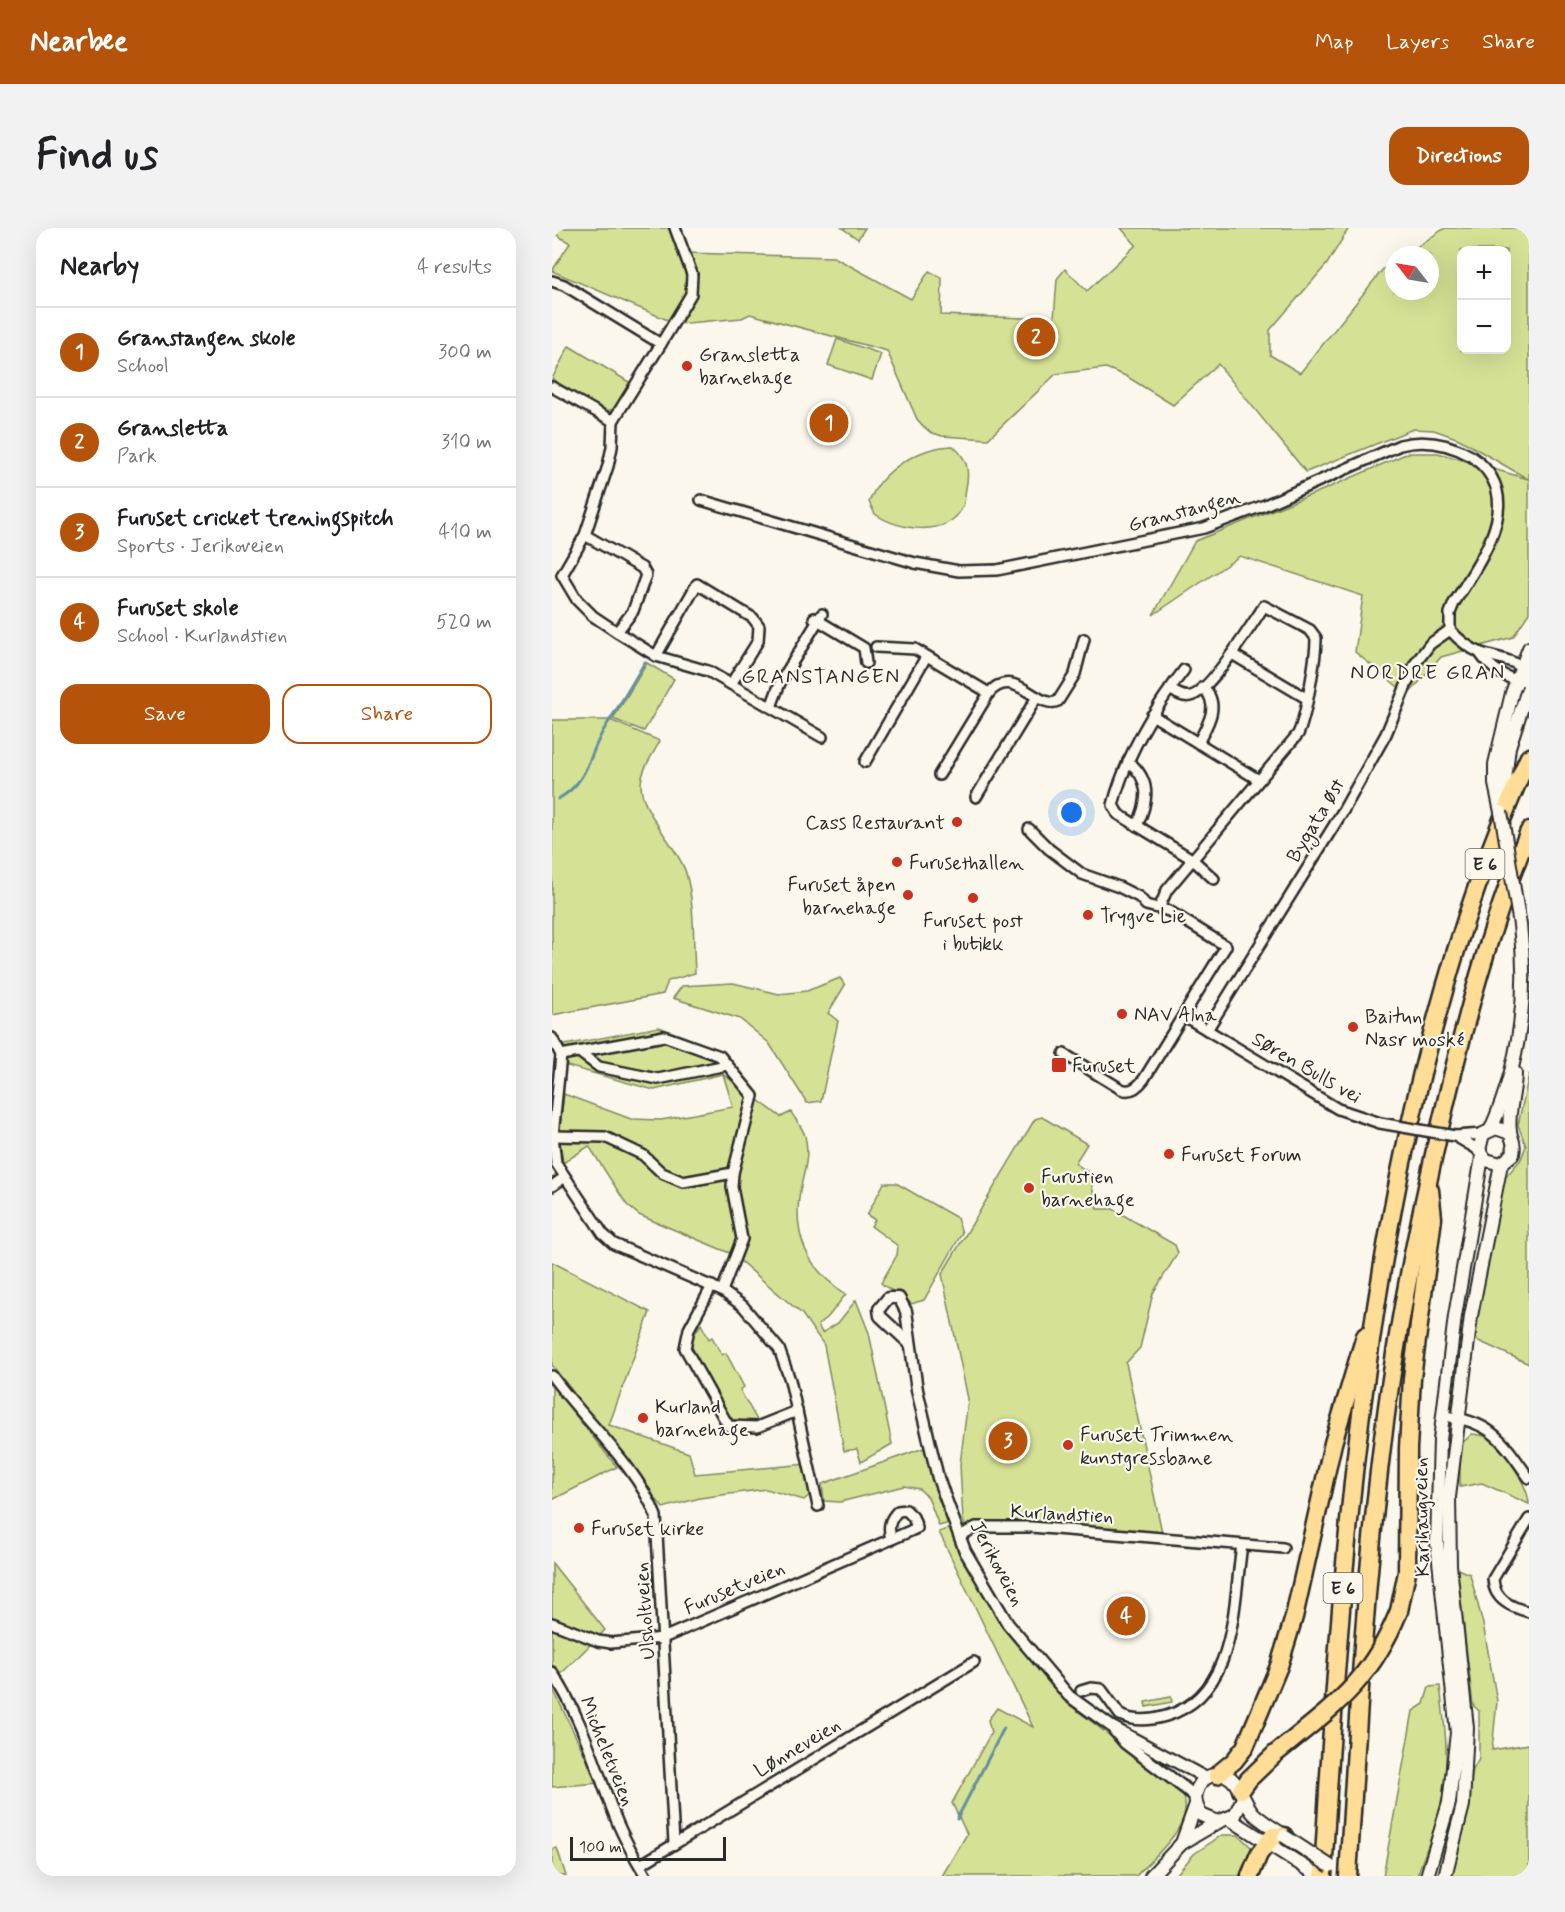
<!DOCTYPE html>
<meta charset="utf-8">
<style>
body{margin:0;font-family:Mynerve,sans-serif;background:#f2f2f2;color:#202124}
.controls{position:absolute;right:18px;top:18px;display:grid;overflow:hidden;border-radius:12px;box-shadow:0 6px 24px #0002}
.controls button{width:54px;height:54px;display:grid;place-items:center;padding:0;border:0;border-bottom:2px solid #e0e0e0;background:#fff;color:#202124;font:30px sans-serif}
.compass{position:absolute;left:833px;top:18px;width:54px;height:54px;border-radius:50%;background:#fff;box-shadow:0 6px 24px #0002;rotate:301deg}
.scale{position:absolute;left:18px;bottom:15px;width:156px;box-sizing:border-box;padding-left:6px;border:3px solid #2b2b2b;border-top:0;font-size:16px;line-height:21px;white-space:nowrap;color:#2b2b2b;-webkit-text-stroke:4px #fbf7ec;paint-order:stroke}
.you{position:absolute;left:520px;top:585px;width:21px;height:21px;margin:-15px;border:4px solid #fff;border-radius:50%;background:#1a73e8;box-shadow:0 0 0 9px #1a73e833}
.badge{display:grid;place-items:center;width:39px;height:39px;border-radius:50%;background:#b45309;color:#fff;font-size:20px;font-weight:700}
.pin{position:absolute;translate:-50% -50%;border:3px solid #fff;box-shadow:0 2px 6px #0006}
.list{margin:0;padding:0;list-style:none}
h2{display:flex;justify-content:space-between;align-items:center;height:78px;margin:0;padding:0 24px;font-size:26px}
h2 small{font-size:20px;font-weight:400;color:#757577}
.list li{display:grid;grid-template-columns:39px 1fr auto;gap:18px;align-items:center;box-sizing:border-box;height:90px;padding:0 24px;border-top:2px solid #e0e0e0}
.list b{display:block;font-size:22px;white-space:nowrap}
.list p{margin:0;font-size:20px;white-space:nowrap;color:#757577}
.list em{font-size:20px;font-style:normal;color:#757577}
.actions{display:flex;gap:12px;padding:18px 24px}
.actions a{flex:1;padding:14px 0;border:2px solid #b45309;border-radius:18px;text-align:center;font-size:21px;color:#b45309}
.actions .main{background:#b45309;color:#fff}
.map{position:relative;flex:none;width:977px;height:1648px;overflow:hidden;border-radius:18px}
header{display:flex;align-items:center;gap:36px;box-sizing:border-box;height:84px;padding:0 30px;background:#b45309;color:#fff}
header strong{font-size:28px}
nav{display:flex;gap:33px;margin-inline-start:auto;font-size:21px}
.intro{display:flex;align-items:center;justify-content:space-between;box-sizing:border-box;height:144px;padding:0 36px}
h1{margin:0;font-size:42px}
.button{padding:15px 27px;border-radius:18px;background:#b45309;color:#fff;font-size:21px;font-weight:700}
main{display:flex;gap:36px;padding:0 36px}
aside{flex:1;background:#fff;border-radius:18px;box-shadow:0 6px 24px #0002}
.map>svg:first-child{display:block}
.green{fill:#d5e295;stroke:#808660;stroke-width:1.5;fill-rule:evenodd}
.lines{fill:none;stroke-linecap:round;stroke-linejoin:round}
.stream{stroke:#63909e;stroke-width:3}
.minor-casing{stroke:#2b2b2b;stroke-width:14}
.tertiary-casing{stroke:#2b2b2b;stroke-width:15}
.secondary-casing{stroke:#2b2b2b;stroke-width:16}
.motorway-casing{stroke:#2b2b2b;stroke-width:21}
.minor{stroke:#fbf7ec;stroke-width:9}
.tertiary{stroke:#fbf7ec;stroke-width:10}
.secondary{stroke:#fbf7ec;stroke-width:12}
.motorway{stroke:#ffdd96;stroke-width:16}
.minor-bridge-casing{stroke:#2b2b2b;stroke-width:14;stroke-linecap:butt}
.secondary-bridge-casing{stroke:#2b2b2b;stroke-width:16;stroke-linecap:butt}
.motorway-bridge-casing{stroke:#2b2b2b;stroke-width:21;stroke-linecap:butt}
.minor-bridge{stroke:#fbf7ec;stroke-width:9}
.secondary-bridge{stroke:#fbf7ec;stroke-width:12}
.motorway-bridge{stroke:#ffdd96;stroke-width:16}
.poi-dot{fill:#c8321e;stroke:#fbf7ec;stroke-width:2}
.labels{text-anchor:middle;stroke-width:4.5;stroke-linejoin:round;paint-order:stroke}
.shield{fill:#fbf7ec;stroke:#696865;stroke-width:1.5}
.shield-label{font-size:18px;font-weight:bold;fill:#2b2b2b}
.poi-label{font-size:20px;fill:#2b2b2b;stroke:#fbf7ec;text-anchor:start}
.street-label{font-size:20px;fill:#2b2b2b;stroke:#fbf7ec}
.neighbourhood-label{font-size:21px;letter-spacing:1.5px;fill:#2b2b2b;stroke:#fbf7ec}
</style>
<header>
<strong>Nearbee</strong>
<nav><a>Map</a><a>Layers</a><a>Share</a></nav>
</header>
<div class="intro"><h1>Find us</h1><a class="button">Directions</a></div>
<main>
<aside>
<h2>Nearby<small>4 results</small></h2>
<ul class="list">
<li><span class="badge">1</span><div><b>Granstangen skole</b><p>School</p></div><em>300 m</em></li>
<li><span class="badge">2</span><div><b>Gransletta</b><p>Park</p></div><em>310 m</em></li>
<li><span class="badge">3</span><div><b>Furuset cricket treningspitch</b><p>Sports · Jerikoveien</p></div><em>410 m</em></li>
<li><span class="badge">4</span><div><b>Furuset skole</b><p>School · Kurlandstien</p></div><em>520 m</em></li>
</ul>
<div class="actions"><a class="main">Save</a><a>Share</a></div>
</aside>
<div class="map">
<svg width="977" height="1648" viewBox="0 0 977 1648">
<rect width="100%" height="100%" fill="#fbf7ec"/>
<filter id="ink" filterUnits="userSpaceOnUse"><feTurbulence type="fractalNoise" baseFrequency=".0167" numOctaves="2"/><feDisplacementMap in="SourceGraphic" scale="12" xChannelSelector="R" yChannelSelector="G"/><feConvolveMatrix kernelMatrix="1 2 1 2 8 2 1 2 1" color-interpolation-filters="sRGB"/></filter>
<g filter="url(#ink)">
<g class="green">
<path d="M0 0H129L132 25 282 29 359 71 377 43 390 50 389 87 502 91 505 51 513 41 535 63 584 17 569 0H797L775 36 718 102V127L748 145 831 41 842 34V63H878V27H853L893 0H977V385L961 409 889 429 856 467 803 424 811 368 688 328 601 387 643 313 771 262 856 225H886L976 251 907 211 882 202 861 201 754 244 666 136 621 177 574 148 554 140 504 146 436 211 390 208 378 204 371 198 365 191 335 123 198 86 190 90 125 96 0 43 18 15 0 4ZM909 22H954V122H909Z"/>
<path d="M290 0H313L306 11Z"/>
<path d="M285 111 329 126 320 152 276 137Z"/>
<path d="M17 118 77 154 79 158 67 180 53 183 0 151Z"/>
<path d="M401 218C415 230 418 242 414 260 413 265 413 273 411 278 397 311 345 302 323 286L317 274C329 242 367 219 401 218Z"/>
<path d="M95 435 122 451 92 503 61 491Z"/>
<path d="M0 492H58L108 513C101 526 90 541 89 555 88 585 125 616 134 645 143 678 141 711 143 745L116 753 111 766 0 787Z"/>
<path d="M288 750 293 757 276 785 286 793 269 873 255 875 217 815 188 791 121 770 130 758 181 755 227 766 255 763Z"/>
<path d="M107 799 170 823 171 846 229 889 239 884C243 891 251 900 253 908 258 928 252 943 248 963 240 1008 256 1042 294 1066L276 1089 266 1097 270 1105 286 1095 304 1072 317 1105 340 1216 309 1234 305 1221 292 1223 272 1117 250 1086 180 1026 87 987 75 977 37 918 11 935 7 905 12 866 79 891 109 892 181 879 171 846 102 862 15 838 12 817Z"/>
<path d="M977 846V1136L920 1110 952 951 969 931 974 918 966 897Z"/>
<path d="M490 889 535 916 523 935 537 945 545 981H561L623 1017 626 1025 601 1065 588 1120 574 1135 611 1309 479 1299 415 1304 411 1292 408 1237 416 1171 390 1046 483 891Z"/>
<path d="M332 955H344L405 990 410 1005 372 1072 359 1076C350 1064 339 1065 329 1055L345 1027 346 1018 319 998 323 992 315 987Z"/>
<path d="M0 1034 98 1084 57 1197 137 1225 143 1246 255 1236 260 1265 252 1272 214 1261 148 1270 111 1280 0 1137Z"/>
<path d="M149 1096 157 1111 160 1109 170 1127 174 1125 192 1159 188 1162 206 1194H185L176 1189 139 1120V1111Z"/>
<path d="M0 1158 65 1239 0 1272Z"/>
<path d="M920 1206C929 1207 936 1208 943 1214 955 1224 977 1261 977 1276L930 1255 908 1259V1217Z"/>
<path d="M372 1220 397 1295 387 1298 376 1269 367 1261 352 1258 288 1274 272 1273 270 1256Z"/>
<path d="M398 1300 451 1400 519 1478 629 1562C647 1594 604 1626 584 1648H390L415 1606 400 1575 439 1505 436 1492 445 1480 481 1499 387 1304Z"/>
<path d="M0 1335 53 1402 0 1455Z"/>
<path d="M905 1341 918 1346 931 1396 945 1473 940 1522 977 1516V1648H899L911 1603 921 1542 927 1531V1483L921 1477Z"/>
<path d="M888 1458C892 1492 897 1525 892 1559 888 1590 875 1619 865 1648H831L861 1483 872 1476 877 1459Z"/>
<path d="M0 1459 46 1555 0 1559Z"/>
<path d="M619 1469 620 1474 594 1479 593 1474Z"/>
<path d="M670 1607H686L700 1620 687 1648H623L642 1626Z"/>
<path d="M5 1620 14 1648H0V1621Z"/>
</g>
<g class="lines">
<g class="stream">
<path d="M6 571C38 553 36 526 54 498 68 477 80 456 93 434"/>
<path d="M405 1591 452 1500"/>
</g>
<g class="minor-casing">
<g id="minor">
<path d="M0 53 12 57 109 116 61 193 60 219 56 238 33 307 10 347 25 372 41 388 65 404 104 428 156 443 270 509"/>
<path d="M109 116 139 66 140 46 123 0"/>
<path d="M0 159 61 193"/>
<path d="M149 272 363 335 407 343 445 342 652 300 713 277 848 217C873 211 896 215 919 228 977 268 930 330 902 375L898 385V402C906 411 917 420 929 425 945 430 967 432 977 447"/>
<path d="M33 307 90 340 94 347 81 383 65 404"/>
<path d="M262 390 312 420 314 435"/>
<path d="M324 419 363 421 437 465 387 547"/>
<path d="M927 424C937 439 958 456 977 452"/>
<path d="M680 426 754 470"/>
<path d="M104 428 145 356 201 390 207 398 206 413 179 456"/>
<path d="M632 442C601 482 574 527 561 577L566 586 640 631 662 651"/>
<path d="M437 465C462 436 486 483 506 473L523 446 532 411"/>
<path d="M219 479 228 455 270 386"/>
<path d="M600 487 707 552"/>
<path d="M646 515C656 496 669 477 651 459"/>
<path d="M576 533C599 552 597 572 585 598"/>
<path d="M313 534 374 429"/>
<path d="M424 569 485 469"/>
<path d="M477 601 497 621 530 646 567 659 587 669 594 677 617 683 674 718 592 851C586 859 579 865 569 861L512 826"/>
<path d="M608 678 615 662 746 506C754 489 764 430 764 410L758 402 712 378C701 395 657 464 639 468 631 470 624 465 618 461"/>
<path d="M632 788 786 881 828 895"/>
<path d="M655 802 791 583 834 506 863 436 878 416 898 402"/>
<path d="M0 810 9 827 1 908 4 935 51 1006 62 1016 170 1063 191 1078 227 1121 238 1152 266 1278"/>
<path d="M27 824 47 839 106 851 175 837"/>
<path d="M9 827 112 808 168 828 201 868 181 945 180 959 190 1011 170 1063"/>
<path d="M1 908 53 909 91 927 110 945 131 954 181 945"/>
<path d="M903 908 927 922"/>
<path d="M903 908 931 906"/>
<path d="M0 958 13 949"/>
<path d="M160 1058 137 1101 133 1120 173 1192 177 1198 205 1199 245 1183"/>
<path d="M0 1148C32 1192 85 1238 104 1288L122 1615"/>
<path d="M891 1188C940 1193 951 1213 977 1250"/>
<path d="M977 1291 941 1351C942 1372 959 1379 977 1384"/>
<path d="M408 1308 424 1299H479L731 1320"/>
<path d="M0 1395 46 1413 59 1415 111 1410 356 1304 365 1300 361 1289 354 1282 346 1283C337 1292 336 1299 339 1311"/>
<path d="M0 1444C30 1489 44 1541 64 1591 72 1611 83 1630 94 1648"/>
<path d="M529 1463 539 1460 549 1461 568 1487C582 1494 600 1492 614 1488 685 1467 681 1377 690 1317"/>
<path d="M88 1637 422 1434"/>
</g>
</g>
<g class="tertiary-casing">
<g id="tertiary">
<path d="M357 1115 328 1088 327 1081 336 1070H347L354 1083 365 1162 386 1250 413 1323 456 1396 517 1468 560 1499 654 1550"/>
<path d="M562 1502 573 1515 643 1568"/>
</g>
</g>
<g class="secondary-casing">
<g id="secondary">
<path d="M950 576 957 519 977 458"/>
<path d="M949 584 943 556V536L960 465 977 420"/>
<path d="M939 901C968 835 977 769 968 697"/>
<path d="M958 905 944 900 931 906 927 922 934 932 949 936 961 926C964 915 959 912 958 903 955 886 963 864 963 845"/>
<path d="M691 1570 683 1587 666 1594 649 1587C645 1580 642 1573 644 1565 646 1557 651 1551 658 1548 686 1538 688 1572 702 1586 711 1594 722 1601 732 1607"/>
<path d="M678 1591 767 1648"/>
<path d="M630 1615 666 1594"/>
<path d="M599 1648 630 1615 644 1576"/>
<path d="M875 1648 897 1575 905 1505 885 1314 888 1212 903 1088 930 929"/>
<path d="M893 1648 911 1577 915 1500 898 1337 897 1269 919 1088 949 936"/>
</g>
</g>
<g class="motorway-casing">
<g id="motorway">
<path d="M847 1383 855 1344 856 1220 860 1150 881 990 878 962"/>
<path d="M665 1547 682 1533 693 1519 727 1438 742 1389 781 1215 813 1108"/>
<path d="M689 1562 697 1551 723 1526"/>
<path d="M698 1648 707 1626 721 1608H732"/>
<path d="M771 1648C786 1379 806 1107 870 845 897 737 930 630 977 529"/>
<path d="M796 1648C806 1491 814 1334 835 1179 848 1083 868 989 889 895 912 796 938 697 977 603"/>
</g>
</g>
<use href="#minor" class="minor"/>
<use href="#tertiary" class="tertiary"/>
<use href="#secondary" class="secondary"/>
<use href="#motorway" class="motorway"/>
<g class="minor-bridge-casing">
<path id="minor-bridge" d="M828 895 903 908"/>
</g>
<g class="secondary-bridge-casing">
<g id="secondary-bridge">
<path d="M949 584 968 697"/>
<path d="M732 1608 778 1638"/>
</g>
</g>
<g class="motorway-bridge-casing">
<path id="motorway-bridge" d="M723 1526C781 1479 818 1455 847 1383"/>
</g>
<use href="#minor-bridge" class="minor-bridge"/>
<use href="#secondary-bridge" class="secondary-bridge"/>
<use href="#motorway-bridge" class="motorway-bridge"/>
</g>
</g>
<g class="poi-dot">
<circle cx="135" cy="138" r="6"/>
<circle cx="405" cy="594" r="6"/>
<circle cx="345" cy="634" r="6"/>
<circle cx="356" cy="667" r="6"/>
<circle cx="421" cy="670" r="6"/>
<circle cx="536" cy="687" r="6"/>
<circle cx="570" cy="786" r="6"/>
<circle cx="801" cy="799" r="6"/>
<rect x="499" y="829" width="16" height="16" rx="3"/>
<circle cx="617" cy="926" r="6"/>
<circle cx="477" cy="960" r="6"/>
<circle cx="91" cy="1190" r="6"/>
<circle cx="516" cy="1217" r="6"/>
<circle cx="27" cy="1300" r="6"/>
</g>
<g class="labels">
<g class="shield">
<rect x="913.5" y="621" width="39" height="30" rx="4.5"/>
<rect x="771.5" y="1345" width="39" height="30" rx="4.5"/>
</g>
<g class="shield-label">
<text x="933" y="642">E 6</text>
<text x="791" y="1366">E 6</text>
</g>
<g class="poi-label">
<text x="147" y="133">Gransletta<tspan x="147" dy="23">barnehage</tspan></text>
<text x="393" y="601" text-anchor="end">Cass Restaurant</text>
<text x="357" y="641">Furusethallen</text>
<text x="344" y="663" text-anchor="end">Furuset åpen<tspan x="344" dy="23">barnehage</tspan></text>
<text x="548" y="694">Trygve Lie</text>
<text x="421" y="699" text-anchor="middle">Furuset post<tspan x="421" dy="23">i butikk</tspan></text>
<text x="582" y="793">NAV Alna</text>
<text x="813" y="795">Baitun<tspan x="813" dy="23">Nasr moské</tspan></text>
<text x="520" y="844">Furuset</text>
<text x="629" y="933">Furuset Forum</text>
<text x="489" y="955">Furustien<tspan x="489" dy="23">barnehage</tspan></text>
<text x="103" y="1185">Kurland<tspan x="103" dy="23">barnehage</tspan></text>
<text x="528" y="1213">Furuset Trimmen<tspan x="528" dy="23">kunstgressbane</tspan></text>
<text x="39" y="1307">Furuset kirke</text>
</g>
<g class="street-label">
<text transform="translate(632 282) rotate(-15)" y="7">Granstangen</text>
<text transform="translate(763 592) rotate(-59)" y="7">Bygata øst</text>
<text transform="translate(755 839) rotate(30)" y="7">Søren Bulls vei</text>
<text transform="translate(510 1285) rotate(3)" y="7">Kurlandstien</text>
<text transform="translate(869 1289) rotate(-91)" y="7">Karihaugveien</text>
<text transform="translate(446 1335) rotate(62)" y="7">Jerikoveien</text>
<text transform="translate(182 1359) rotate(-23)" y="7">Furusetveien</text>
<text transform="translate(92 1383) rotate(-94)" y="7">Ulsholtveien</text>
<text transform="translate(245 1519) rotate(-31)" y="7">Lønneveien</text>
<text transform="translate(56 1523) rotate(68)" y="7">Micheletveien</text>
</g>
<g class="neighbourhood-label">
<text x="876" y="451">NORDRE GRAN</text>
<text x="269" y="455">GRANSTANGEN</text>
</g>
</g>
</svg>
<div class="controls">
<button>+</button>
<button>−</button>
</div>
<svg class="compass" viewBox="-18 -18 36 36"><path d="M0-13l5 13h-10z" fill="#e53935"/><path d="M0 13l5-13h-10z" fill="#757577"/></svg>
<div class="scale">100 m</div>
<div class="you"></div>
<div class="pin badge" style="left:277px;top:195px">1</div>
<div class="pin badge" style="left:484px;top:109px">2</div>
<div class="pin badge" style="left:456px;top:1213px">3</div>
<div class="pin badge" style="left:574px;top:1388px">4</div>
</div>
</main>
